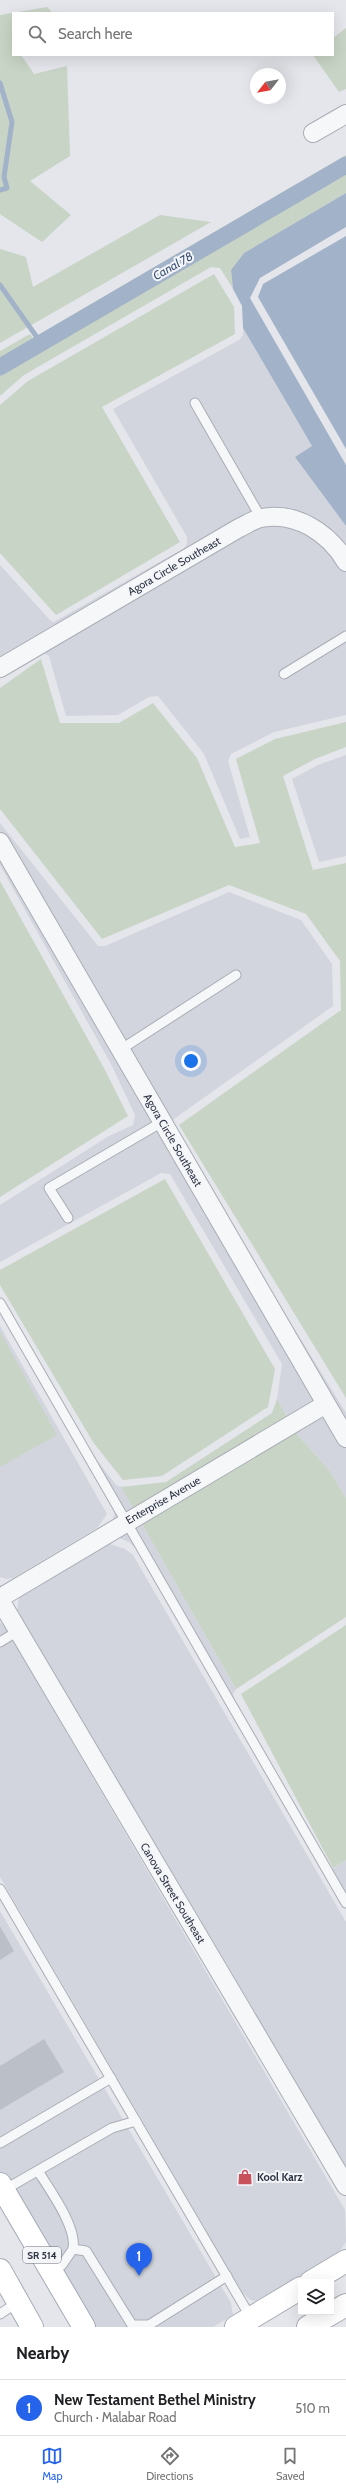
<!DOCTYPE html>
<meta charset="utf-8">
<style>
body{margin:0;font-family:Cabin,sans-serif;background:#f6f6f6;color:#202124}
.controls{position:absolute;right:12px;bottom:12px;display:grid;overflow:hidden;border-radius:0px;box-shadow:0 4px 16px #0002}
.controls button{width:36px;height:36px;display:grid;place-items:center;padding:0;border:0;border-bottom:1px solid #e0e0e0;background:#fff;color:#202124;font:20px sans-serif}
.compass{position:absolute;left:250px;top:68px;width:36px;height:36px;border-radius:50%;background:#fff;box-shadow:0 4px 16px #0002;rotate:239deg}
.you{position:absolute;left:191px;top:1061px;width:14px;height:14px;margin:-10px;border:3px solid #fff;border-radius:50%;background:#1a73e8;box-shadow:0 0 0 6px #1a73e833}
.badge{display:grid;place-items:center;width:26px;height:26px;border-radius:50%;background:#2563eb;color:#fff;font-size:13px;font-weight:700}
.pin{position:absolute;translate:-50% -33px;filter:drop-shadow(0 1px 2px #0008)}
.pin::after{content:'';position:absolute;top:21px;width:14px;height:12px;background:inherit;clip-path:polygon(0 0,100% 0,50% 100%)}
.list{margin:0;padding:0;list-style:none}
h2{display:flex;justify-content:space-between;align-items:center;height:52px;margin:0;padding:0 16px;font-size:17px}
h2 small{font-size:13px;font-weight:400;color:#757577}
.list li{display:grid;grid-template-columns:26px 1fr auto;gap:12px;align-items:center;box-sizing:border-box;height:56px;padding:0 16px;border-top:1px solid #e0e0e0}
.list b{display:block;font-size:15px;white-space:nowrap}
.list p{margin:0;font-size:13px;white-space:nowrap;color:#757577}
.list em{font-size:13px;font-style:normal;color:#757577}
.icon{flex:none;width:22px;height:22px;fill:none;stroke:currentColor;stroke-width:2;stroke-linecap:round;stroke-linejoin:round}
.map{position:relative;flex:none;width:346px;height:2327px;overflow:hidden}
.search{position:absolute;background:#fff;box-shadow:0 4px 16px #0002;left:12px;right:12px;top:12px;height:44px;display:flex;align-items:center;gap:10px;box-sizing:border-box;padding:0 14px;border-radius:0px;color:#757577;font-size:15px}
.sheet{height:108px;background:#fff}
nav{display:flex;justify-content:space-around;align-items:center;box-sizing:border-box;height:56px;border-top:1px solid #e0e0e0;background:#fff;font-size:11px;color:#757577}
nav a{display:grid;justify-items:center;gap:2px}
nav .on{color:#2563eb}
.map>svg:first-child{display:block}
.built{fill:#d2d5dd}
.green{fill:#c8d4c6}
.water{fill:#a2b2c8}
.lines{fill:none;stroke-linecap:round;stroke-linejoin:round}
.stream{stroke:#a2b2c8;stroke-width:5}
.canal{stroke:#a2b2c8;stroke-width:17}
.building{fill:#bbbfc7}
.lane-casing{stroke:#a9adb5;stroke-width:11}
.street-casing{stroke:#a9adb5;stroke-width:20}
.secondary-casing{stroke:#a9adb5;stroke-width:24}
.primary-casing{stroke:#a4aab6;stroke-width:24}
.lane{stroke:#f6f7f9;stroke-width:9}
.street{stroke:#f6f7f9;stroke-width:18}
.secondary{stroke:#fff;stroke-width:22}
.primary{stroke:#fff;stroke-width:22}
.labels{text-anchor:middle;stroke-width:4;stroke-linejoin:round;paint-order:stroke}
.shield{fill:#f4f5f8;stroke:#686d79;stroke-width:1}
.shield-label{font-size:10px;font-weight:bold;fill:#2c3342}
.street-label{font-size:11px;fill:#2c3342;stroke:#f4f5f8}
.poi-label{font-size:11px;font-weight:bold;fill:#2c3342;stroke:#f4f5f8;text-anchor:start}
.water-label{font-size:12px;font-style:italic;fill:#395074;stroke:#f4f5f8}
</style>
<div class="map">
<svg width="346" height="2327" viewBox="0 0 346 2327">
<rect width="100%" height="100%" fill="#e4e6eb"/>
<g class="built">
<path d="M243 328 312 446 296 457 346 526V715L274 732 231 754 228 761 250 837 240 839 204 754 158 696 149 697 118 715 66 716 49 656 41 652 0 679V565L50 620 54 622 184 548 187 544V537L113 409 239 340 243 335Z"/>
<path d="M346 755V856L319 862 292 779 318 765Z"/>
<path d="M0 823 98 946H105L229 892 301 920 332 964 333 1006 174 1119 171 1127 346 1413V1498L329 1470 295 1432 277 1399 282 1364 170 1174 161 1173 0 1262V1205L109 1136 133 1125 135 1115 112 1066 0 865Z"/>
<path d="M0 1326 107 1514 97 1528 13 1578 6 1579 0 1577Z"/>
<path d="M86 1446 116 1485 121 1487 236 1689 233 1694 234 1698 324 1869 139 1551 129 1542 117 1537 20 1586 0 1613V1585L3 1586 112 1522 115 1513Z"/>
<path d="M107 1543 125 1549 133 1555 346 1922V2181L17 1612 19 1597 25 1591Z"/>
<path d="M0 1622 5 1627 345 2210 346 2242 338 2254 256 2301 250 2300 242 2292 0 1877Z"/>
<path d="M346 1860V1895L331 1870Z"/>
<path d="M0 1911 231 2303 233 2315 213 2327H89L0 2173Z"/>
</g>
<g class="green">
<path d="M47 7 53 13H13V55H21L34 74 67 66 70 156 30 181 71 215 42 242 0 214V15Z"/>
<path d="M346 28V89L339 92 313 55H333V38Z"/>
<path d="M346 155V193L244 253 231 270 233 289 220 268 211 267 24 375 0 396V351L30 334 33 338Z"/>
<path d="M160 215 211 222 0 343V249L26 257 33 287Z"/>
<path d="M214 274 234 307 235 334 102 407 180 542 56 615 0 553V405L28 381Z"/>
<path d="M41 659 60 723H119L153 703 197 758 235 847 260 843 236 759 275 739 346 722V747L315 759 283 776 313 870 346 863V1398L179 1125 341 1010 340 961 306 914 229 885 102 939 0 809V688Z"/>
<path d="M0 881 105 1070 128 1116 0 1197Z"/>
<path d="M165 1179 275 1369 268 1407 162 1476 123 1480 93 1442 0 1285V1270Z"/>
<path d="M0 1332 57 1435 0 1467Z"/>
<path d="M277 1399 295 1432 329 1470 346 1498V1617L236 1689 121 1487 166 1482 272 1413Z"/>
<path d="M346 1625V1860L333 1868 241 1694Z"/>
</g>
<g class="water">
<path d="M346 193V227L260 278 250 298 346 465V526L295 457 312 446 243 328 242 306 233 289 231 270 244 253Z"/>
<path d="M346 236V449L258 297 263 284Z"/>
</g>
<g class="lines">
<g class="stream">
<path d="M0 83 12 122 4 177 7 188 0 190"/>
<path d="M0 285 41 343"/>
</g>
<path class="canal" d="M0 367 346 165"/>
</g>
<g class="building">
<path d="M0 1926 14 1951 0 1960Z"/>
<path d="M44 2039 64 2072 0 2110V2066Z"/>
</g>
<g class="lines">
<g class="lane-casing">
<g id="lane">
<path d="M195 403 261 518"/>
<path d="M284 674 346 636"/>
<path d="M120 1050 236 975"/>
<path d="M68 1218 49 1188 162 1122"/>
<path d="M0 1303 346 1903"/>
<path d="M0 1642 18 1631"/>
<path d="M0 1889 251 2318"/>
<path d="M0 2143 111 2078"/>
<path d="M38 2171C50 2190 77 2227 73 2249"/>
<path d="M4 2190 112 2128 136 2121"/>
<path d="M52 2272 62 2265 73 2249 86 2251 132 2325H149L227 2276"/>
<path d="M0 2314 18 2302"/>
</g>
</g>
<g class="street-casing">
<g id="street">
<path d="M313 133 346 114"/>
<path d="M0 668 239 528C246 525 254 519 261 518 296 511 329 533 346 562"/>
<path d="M0 842 346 1438"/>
<path d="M0 1598 326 1404"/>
<path d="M0 1600 346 2186"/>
</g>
</g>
<g class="secondary-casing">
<g id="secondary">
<path d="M311 2282 346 2261"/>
<path d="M236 2327 301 2288"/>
<path d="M308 2327 346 2305"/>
</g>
</g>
<g class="primary-casing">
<g id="primary">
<path d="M0 2184 84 2327"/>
<path d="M0 2270 32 2327"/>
</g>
</g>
<use href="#lane" class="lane"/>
<use href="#street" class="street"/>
<use href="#secondary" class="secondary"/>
<use href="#primary" class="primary"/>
</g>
<defs>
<g id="shop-bare" transform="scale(1.2)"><path d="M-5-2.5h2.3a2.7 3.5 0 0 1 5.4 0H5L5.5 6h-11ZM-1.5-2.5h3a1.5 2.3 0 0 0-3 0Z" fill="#c7525c" stroke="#f4f5f8" stroke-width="2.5" paint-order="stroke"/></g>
</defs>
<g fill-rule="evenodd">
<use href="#shop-bare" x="245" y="2177"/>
</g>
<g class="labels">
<rect class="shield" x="23" y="2247" width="38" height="16" rx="3"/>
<g class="shield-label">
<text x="42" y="2259">SR 514</text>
</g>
<g class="street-label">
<text transform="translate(174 566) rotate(-30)" y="4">Agora Circle Southeast</text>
<text transform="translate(173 1140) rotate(60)" y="4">Agora Circle Southeast</text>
<text transform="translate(163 1500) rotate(-30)" y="4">Enterprise Avenue</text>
<text transform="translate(173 1893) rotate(59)" y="4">Canova Street Southeast</text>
</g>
<g class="poi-label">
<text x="257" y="2181">Kool Karz</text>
</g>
<g class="water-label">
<text transform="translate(173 266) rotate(-30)" y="4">Canal 78</text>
</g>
</g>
</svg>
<div class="controls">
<button><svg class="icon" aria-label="layers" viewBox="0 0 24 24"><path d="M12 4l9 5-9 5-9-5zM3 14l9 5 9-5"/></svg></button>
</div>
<svg class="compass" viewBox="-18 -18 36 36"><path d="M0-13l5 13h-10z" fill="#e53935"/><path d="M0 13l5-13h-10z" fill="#757577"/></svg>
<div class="you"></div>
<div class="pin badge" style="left:139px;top:2276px">1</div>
<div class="search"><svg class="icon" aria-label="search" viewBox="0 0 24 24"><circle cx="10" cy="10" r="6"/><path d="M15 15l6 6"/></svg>Search here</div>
</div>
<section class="sheet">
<h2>Nearby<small></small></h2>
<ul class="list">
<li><span class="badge">1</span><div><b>New Testament Bethel Ministry</b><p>Church · Malabar Road</p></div><em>510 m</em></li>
</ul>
</section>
<nav>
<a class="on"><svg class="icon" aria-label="map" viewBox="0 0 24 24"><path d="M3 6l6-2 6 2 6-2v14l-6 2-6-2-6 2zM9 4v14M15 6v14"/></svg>Map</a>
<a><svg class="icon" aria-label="directions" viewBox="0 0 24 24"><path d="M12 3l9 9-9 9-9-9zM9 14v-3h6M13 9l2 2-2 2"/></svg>Directions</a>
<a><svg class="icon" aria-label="saved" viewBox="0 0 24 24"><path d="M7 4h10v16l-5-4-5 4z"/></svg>Saved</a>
</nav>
